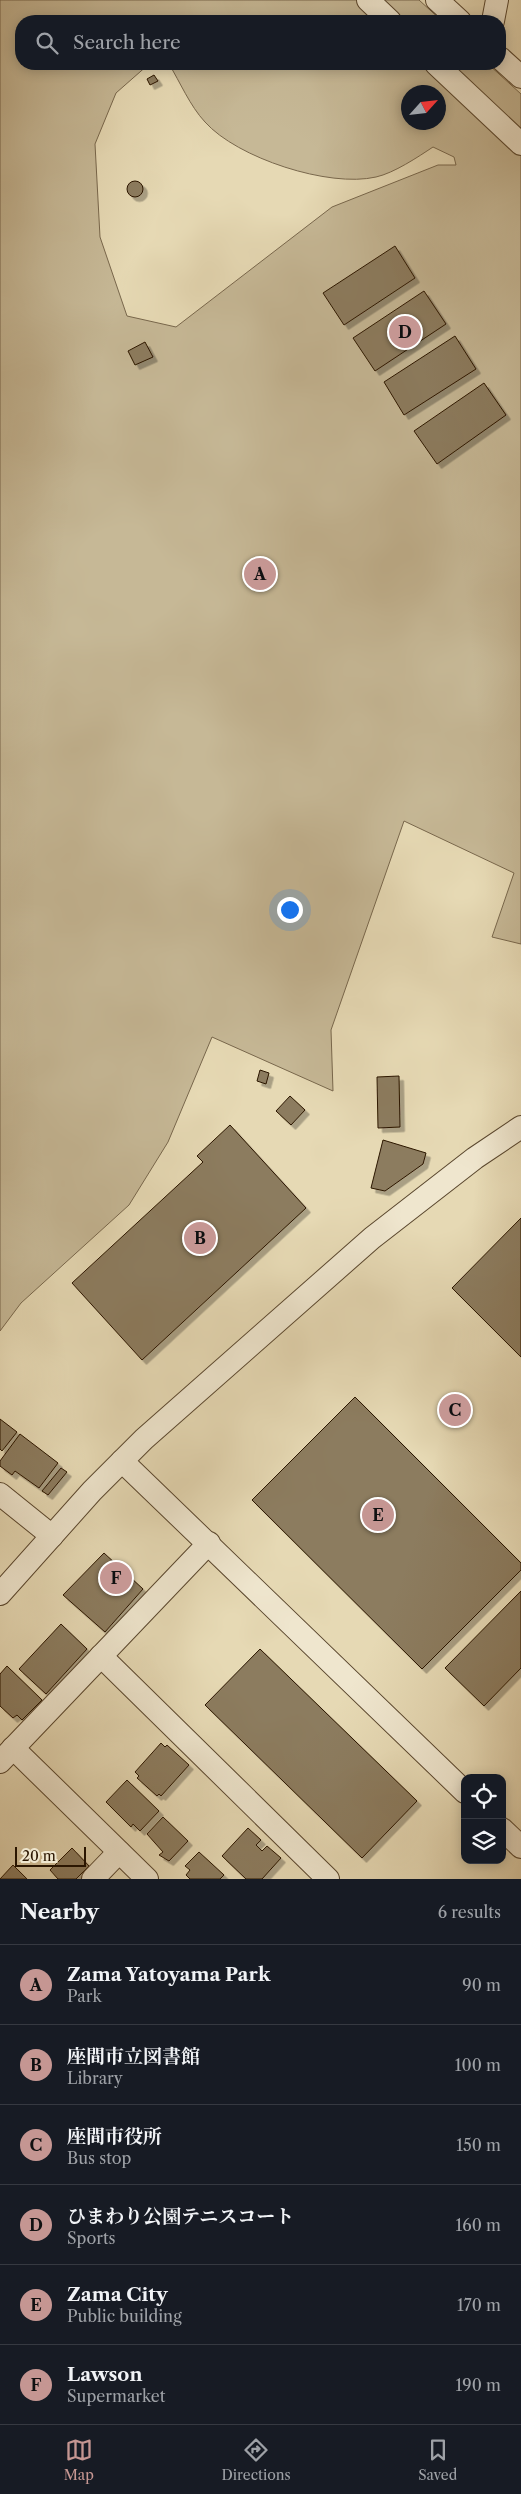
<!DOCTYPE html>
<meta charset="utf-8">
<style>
body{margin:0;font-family:"Libre Caslon Text","Noto Serif JP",serif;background:#20242c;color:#f1f3f6}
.controls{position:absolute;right:15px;bottom:15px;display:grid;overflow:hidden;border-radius:10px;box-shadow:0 2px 12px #0003}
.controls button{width:45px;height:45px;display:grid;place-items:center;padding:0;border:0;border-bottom:1px solid #363941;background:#171b24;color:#f1f3f6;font:25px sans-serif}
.compass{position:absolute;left:401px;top:85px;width:45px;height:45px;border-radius:50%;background:#171b24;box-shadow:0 2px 12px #0003;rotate:63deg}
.scale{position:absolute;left:15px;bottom:12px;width:71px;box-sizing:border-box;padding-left:5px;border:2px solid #2b1601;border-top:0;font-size:14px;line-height:18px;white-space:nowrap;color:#2b1601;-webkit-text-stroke:4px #efe6ce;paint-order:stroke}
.you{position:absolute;left:289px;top:909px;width:18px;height:18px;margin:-12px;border:4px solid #fff;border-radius:50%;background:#1a73e8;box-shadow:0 0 0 8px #1a73e833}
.badge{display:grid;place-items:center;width:32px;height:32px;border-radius:50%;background:#c59692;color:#111;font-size:16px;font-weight:700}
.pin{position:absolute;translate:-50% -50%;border:2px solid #fff;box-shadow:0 1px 5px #0006}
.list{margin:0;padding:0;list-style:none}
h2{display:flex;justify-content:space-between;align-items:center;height:65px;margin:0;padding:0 20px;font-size:21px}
h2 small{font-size:16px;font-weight:400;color:#9ea1a6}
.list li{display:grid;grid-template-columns:32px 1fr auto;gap:15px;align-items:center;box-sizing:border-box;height:80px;padding:0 20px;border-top:1px solid #363941}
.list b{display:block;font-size:19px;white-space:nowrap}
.list p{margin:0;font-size:16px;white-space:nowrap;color:#9ea1a6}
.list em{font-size:16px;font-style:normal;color:#9ea1a6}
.icon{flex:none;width:28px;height:28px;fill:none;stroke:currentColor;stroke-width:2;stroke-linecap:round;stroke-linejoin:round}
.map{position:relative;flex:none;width:521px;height:1879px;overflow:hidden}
.search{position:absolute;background:#171b24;box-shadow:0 2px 12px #0003;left:15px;right:15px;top:15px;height:55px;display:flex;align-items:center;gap:12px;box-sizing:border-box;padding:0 18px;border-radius:20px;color:#9ea1a6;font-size:19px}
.sheet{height:545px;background:#171b24}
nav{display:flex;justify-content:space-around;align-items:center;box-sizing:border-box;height:70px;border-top:1px solid #363941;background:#171b24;font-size:14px;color:#9ea1a6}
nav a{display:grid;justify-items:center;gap:2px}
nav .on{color:#c59692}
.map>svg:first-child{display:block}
.green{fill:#c6b896;stroke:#78674c;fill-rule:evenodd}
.building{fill:#8c7b5e;stroke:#2b1601;filter:url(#shadow)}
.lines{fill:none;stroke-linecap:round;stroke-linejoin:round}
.minor-casing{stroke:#5a472e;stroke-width:24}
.minor{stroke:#efe6ce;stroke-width:22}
</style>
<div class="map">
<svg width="521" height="1879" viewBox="0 0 521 1879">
<defs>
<filter id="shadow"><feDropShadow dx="4.5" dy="4.5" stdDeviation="0" flood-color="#0004"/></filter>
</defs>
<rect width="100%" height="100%" fill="#e6d9b4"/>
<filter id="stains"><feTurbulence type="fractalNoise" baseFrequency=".004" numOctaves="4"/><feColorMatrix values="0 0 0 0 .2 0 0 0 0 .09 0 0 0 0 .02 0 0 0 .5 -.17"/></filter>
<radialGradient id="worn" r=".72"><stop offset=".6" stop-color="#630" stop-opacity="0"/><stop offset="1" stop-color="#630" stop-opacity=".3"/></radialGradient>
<path class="green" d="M0 0H419L442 21H21V64H149L116 93 95 144 100 237 127 316 176 327 332 207 438 165H456L454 157 433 147C418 157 394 173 376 177 329 188 237 158 205 122 190 106 180 82 169 64H488L521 94V944L492 937 514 873 404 821 331 1030 333 1091 212 1037 168 1142 129 1205 21 1303 0 1331ZM408 92H438V122H408Z"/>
<g class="building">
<path d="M154 75 158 81 150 85 147 79Z"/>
<circle cx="135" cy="189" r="8"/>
<path d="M395 246 415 278 344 325 323 293Z"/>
<path d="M424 291 446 324 375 371 353 338Z"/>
<path d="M455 336 476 369 404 415 384 382Z"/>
<path d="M145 342 153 357 135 365 128 351Z"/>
<path d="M484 383 506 415 437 464 414 431Z"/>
<path d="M260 1070 269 1073 266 1084 257 1081Z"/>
<path d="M399 1076 400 1127 378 1128 377 1077Z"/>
<path d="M290 1096 305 1110 291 1125 276 1111Z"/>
<path d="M230 1125 306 1208 142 1360 72 1283 203 1162 197 1156Z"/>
<path d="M383 1140 426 1153 423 1164 385 1191 371 1188Z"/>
<path d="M521 1218V1357L452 1288Z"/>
<path d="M355 1397 521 1563V1570L422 1669 252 1500Z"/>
<path d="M0 1419 17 1432 2 1451 0 1449Z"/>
<path d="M20 1434 58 1463 39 1488 15 1471 12 1475 0 1466V1461Z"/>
<path d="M61 1468 67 1472 48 1495 42 1491Z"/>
<path d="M104 1553 143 1589 105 1632 63 1595Z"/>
<path d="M521 1591V1668L484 1706 445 1668Z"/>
<path d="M61 1624 87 1649 46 1694 19 1669Z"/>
<path d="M260 1649 417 1801 362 1858 205 1705Z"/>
<path d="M7 1666 42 1700 22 1720 17 1715 13 1718 0 1706V1674Z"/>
<path d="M161 1743 165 1747 167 1745 189 1765 161 1796 159 1794 157 1796 137 1778 139 1776 135 1772Z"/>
<path d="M127 1780 159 1811 140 1831 133 1824 131 1827 106 1802Z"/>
<path d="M163 1817 188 1841 169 1861 159 1855 163 1852 147 1834Z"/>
<path d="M248 1828 261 1840 256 1845 262 1851 267 1846 281 1858 262 1879H246L222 1856Z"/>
<path d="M72 1848 89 1866 76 1879H58L50 1870Z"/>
<path d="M199 1852 224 1875 220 1879H190L186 1875 190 1870 185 1866Z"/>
<path d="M13 1865 27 1879H0Z"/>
</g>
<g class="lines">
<g class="minor-casing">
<g id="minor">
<path d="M368 0 390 21"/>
<path d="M437 0 460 21"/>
<path d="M493 21 497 0"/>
<path d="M500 58 521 77"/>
<path d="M436 64 521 144"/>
<path d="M122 1461 465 1792"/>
<path d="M0 1494 52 1536"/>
<path d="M0 1594 92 1491 144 1439 372 1238 475 1158 521 1127"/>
<path d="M101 1656 328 1879"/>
<path d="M13 1748 147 1879"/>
<path d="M0 1762 209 1543"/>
<path d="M502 1829 521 1847"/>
<path d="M93 1879 119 1852"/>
</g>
</g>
<use href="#minor" class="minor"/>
</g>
<rect width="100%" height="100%" filter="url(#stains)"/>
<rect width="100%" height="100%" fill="url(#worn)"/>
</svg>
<div class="controls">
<button><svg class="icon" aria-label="locate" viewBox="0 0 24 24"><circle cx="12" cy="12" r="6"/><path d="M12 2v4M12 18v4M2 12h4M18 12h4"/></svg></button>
<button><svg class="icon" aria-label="layers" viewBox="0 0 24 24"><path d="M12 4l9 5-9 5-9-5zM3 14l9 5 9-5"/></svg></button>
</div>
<svg class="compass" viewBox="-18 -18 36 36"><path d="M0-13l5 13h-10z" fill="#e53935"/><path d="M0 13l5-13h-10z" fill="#9ea1a6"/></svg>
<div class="scale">20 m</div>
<div class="you"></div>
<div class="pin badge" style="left:260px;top:574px">A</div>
<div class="pin badge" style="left:200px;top:1238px">B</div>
<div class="pin badge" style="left:455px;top:1410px">C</div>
<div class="pin badge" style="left:405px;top:332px">D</div>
<div class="pin badge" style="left:378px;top:1515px">E</div>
<div class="pin badge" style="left:116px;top:1578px">F</div>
<div class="search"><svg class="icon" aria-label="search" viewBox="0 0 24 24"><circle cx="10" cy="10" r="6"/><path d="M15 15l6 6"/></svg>Search here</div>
</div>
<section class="sheet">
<h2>Nearby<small>6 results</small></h2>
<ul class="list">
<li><span class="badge">A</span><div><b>Zama Yatoyama Park</b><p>Park</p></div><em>90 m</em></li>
<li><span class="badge">B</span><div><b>座間市立図書館</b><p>Library</p></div><em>100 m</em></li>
<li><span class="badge">C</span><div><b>座間市役所</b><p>Bus stop</p></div><em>150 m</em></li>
<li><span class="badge">D</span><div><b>ひまわり公園テニスコート</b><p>Sports</p></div><em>160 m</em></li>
<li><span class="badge">E</span><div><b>Zama City</b><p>Public building</p></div><em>170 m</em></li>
<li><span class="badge">F</span><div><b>Lawson</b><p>Supermarket</p></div><em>190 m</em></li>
</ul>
</section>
<nav>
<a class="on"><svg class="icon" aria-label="map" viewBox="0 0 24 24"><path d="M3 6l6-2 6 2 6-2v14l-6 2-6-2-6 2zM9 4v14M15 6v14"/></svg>Map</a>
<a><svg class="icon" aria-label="directions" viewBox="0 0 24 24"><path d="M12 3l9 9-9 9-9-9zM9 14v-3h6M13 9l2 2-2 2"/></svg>Directions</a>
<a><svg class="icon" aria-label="saved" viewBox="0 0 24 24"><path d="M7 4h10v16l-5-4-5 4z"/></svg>Saved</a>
</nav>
